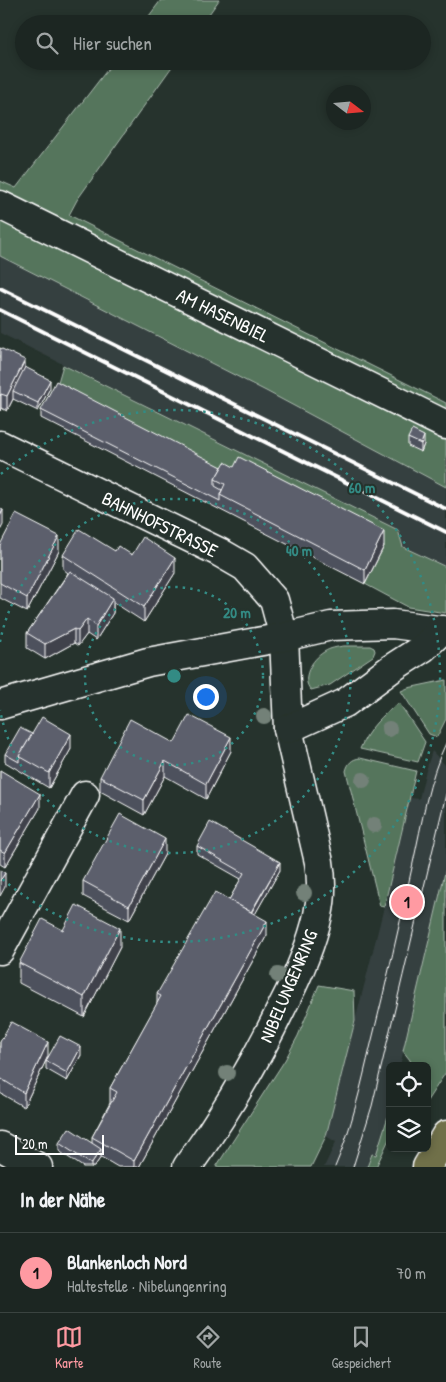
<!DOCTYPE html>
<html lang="de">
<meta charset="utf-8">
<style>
body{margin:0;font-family:"Patrick Hand",sans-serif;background:#252e2a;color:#f1f3f6}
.controls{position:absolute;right:15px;bottom:15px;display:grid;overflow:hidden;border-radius:8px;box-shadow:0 2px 8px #0003}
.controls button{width:45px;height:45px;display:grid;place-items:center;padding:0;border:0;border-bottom:1px solid #3a4340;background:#1c2622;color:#f1f3f6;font:25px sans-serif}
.compass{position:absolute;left:326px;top:85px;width:45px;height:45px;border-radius:50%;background:#1c2622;box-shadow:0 2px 8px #0003;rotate:106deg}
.scale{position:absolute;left:15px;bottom:12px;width:89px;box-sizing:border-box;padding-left:5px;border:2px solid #fff;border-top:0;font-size:14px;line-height:18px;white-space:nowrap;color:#fff;-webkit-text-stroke:4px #26332d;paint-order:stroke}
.you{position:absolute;left:205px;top:696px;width:18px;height:18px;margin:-12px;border:4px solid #fff;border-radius:50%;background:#1a73e8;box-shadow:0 0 0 8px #1a73e833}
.badge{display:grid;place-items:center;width:32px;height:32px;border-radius:50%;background:#ff9aa2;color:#111;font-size:16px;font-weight:700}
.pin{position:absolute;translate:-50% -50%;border:2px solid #fff;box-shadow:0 1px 5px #0006}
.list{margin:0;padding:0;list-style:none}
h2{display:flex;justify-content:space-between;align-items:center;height:65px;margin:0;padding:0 20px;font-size:21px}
h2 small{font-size:16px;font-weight:400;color:#a0a5a5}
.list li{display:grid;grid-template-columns:32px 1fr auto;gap:15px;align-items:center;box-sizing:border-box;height:80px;padding:0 20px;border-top:1px solid #3a4340}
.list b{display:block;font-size:19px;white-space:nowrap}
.list p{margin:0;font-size:16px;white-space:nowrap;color:#a0a5a5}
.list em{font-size:16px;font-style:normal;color:#a0a5a5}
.icon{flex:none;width:28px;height:28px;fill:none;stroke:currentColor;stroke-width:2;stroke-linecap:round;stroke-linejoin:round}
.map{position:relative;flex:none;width:446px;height:1167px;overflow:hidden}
.search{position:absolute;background:#1c2622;box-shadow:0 2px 8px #0003;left:15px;right:15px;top:15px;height:55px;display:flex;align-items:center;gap:12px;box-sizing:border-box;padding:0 18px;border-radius:28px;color:#a0a5a5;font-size:19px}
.sheet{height:145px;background:#1c2622}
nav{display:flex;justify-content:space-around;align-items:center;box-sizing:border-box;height:70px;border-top:1px solid #3a4340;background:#1c2622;font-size:14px;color:#a0a5a5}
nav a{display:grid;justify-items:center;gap:2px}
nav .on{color:#ff9aa2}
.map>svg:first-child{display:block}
.built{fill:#364040}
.green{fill:#55745c;stroke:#aabaae}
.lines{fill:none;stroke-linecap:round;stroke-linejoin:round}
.minor-casing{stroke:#fff;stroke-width:31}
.major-casing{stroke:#fff;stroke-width:31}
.minor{stroke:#26332d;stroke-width:28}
.major{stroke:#70704a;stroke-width:28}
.tram{stroke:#fff;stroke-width:1}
.rail{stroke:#fff;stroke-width:4}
.tree{fill:#738178}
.wall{fill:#4e515d;stroke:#fff}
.shaded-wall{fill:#40424c;stroke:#fff}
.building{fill:#5b5e6c;stroke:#fff}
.ring{fill:none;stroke:#338b84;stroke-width:2.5;stroke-dasharray:2.5 5}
.labels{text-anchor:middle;stroke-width:4;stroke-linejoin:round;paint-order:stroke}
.street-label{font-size:19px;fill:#fff;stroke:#26332d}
.centre{fill:#338b84;stroke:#26332d;stroke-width:2.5}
.ring-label{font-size:15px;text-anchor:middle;font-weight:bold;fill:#338b84;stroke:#26332d;stroke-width:4;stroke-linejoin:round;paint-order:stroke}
</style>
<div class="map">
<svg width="446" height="1167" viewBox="0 0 446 1167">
<rect width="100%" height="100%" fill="#26332d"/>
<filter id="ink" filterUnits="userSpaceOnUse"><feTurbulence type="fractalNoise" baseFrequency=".02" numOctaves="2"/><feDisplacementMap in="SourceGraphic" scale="10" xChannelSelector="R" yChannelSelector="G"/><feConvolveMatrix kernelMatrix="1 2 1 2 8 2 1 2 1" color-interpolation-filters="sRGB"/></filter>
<g filter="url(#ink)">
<g class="built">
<path d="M0 256 266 391 446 487V567L403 547 398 530 0 333Z"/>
<path d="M432 751 446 766V868L400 1066H390V1110L376 1155 371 1154 367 1167H324L336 1142 326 1136 384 907 410 798 419 799 425 774Z"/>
</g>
<g class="green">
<path d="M161 0H219L202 24H143Z"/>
<path d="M114 61H176L77 200 69 215 446 403V411L0 191V181L16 188Z"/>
<path d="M0 217 446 439V487L266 391 0 256Z"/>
<path d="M63 365 398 530 403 547 446 567V613L408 607 365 584 384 546 234 481 56 389Z"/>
<path d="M344 646H370L374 648 375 651 373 656 330 685 311 690C300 679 312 659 324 652 330 648 337 647 344 646Z"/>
<path d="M446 680V719L437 737 429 734 401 691 408 688Z"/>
<path d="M399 703 425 742 418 762 360 749C368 729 382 715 399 703Z"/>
<path d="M360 758 416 771 384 907 380 906 346 771C348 763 352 759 360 758Z"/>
<path d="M446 868V1072L427 1101V1066H412L410 1060 403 1051Z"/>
<path d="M319 985 354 991 355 1021 326 1136 311 1167H216L285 1060 298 1036Z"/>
<path d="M390 1110V1137L376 1167H367L372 1154 376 1155Z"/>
</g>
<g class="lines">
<g class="minor-casing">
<g id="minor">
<path d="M0 205 446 425"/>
<path d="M0 445 219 552 245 567 274 600 284 637 288 729 319 862C322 880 322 897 318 915 311 947 297 978 282 1007 255 1063 224 1116 187 1167"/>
<path d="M0 705 148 662 284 637 331 626 393 624 446 631"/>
<path d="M288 729 345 703 392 668 423 648 442 630"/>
<path d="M0 950 85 795"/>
<path d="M0 1146 38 1167"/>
</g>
</g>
<g class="major-casing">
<path id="major" d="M427 1167 446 1135"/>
</g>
<use href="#minor" class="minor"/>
<use href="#major" class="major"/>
<g class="tram">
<path d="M335 1167C352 1128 361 1085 371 1044 386 984 400 923 413 863 422 823 428 780 446 743"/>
<path d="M353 1167 372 1106 446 794"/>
</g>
<g class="rail">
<path d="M0 288 446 509"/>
<path d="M0 310 446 532"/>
</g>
</g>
<g class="tree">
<circle cx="264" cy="716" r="8"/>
<circle cx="389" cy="729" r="8"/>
<circle cx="363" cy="780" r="8"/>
<circle cx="374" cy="825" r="8"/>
<circle cx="304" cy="893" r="8"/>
<circle cx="278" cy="975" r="8"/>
<circle cx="227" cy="1073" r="8"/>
</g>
<g class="wall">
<path d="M0 348 50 388 38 411 13 399 7 411 1 408 0 411Z"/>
<path d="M41 410 222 467 384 546 365 584 41 418Z"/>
<path d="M408 438 424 444 421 452 408 446Z"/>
<path d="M0 545 59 551 27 612 0 598Z"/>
<path d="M115 551 132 555 175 573 144 622 113 602V613L96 640 87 634 78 646 74 643 45 659 27 648V633L68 573 63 569V555Z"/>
<path d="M32 734 71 749 49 788 5 762V754Z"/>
<path d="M174 743 231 751 206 799 165 776 144 815 100 791V777Z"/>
<path d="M0 770 40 808 5 867 0 864Z"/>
<path d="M197 846 280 870 255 914 267 935 139 1167H118L101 1157 94 1167H83L59 1151V1143H92V1137L110 1103V1088L157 1004V994L229 900 241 879 197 854Z"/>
<path d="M165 854 129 920 83 896V881Z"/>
<path d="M63 930 120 947 84 1017 19 983V963Z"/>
<path d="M0 1042 48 1056 24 1107 0 1093Z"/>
<path d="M81 1055 67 1081 46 1069V1061Z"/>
</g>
<g class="shaded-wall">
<path d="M25 360V375L13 391V399L7 411V396Z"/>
<path d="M50 380V388L38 411V403Z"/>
<path d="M1 394V408L0 411V396Z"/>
<path d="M424 436V444L421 452V444Z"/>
<path d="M3 510V525L0 531V516Z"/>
<path d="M384 531V546L365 584V570Z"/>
<path d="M59 536V551L27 612V598Z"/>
<path d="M175 558V573L144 622V607Z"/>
<path d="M113 598V613L96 640V626Z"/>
<path d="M87 619V634L78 646V631Z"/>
<path d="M74 629V643L45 659V644Z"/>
<path d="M71 734V749L49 788V773Z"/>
<path d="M231 737V751L206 799V784Z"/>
<path d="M165 761V776L144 815V800Z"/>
<path d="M40 794V808L5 867V853Z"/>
<path d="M165 839V854L129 920V906Z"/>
<path d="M280 862V870L249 925V917Z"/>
<path d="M5 873V887L0 896V881Z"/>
<path d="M267 921V935L139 1167H134V1161Z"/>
<path d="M120 928V947L84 1017V997Z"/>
<path d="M48 1042V1056L24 1107V1093Z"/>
<path d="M81 1047V1055L67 1081V1073Z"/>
<path d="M101 1149V1157L94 1167H91V1164Z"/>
</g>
<g class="building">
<path d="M0 348 25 360 7 396 1 394 0 396Z"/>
<path d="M25 367 50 380 38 403 13 391Z"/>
<path d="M56 381 222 467 215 479V486L222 490 220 495V501L41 410Z"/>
<path d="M412 430 424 436 421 444 408 438Z"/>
<path d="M239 457 384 531 365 570 220 495 225 484 215 479 225 462 234 467Z"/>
<path d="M0 508 3 510 0 516Z"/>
<path d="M16 514 59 536 27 598 0 583V545Z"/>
<path d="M79 529 115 551 118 546 132 555 143 537 175 558 144 607 63 555Z"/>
<path d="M70 571 113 598 96 626 87 619 78 631 74 629 45 644 27 633Z"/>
<path d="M189 715 231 737 206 784 165 761 144 800 100 777 130 719 174 743Z"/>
<path d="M42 717 71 734 49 773 19 756Z"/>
<path d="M20 728 32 734 19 756V762L5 754Z"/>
<path d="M0 770 40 794 5 853 0 850Z"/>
<path d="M120 814 165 839 129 906 83 881Z"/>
<path d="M210 822 280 862 251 912 229 900 244 873 197 846Z"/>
<path d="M0 870 5 873 0 881Z"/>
<path d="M215 892 267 921 134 1161 92 1137 117 1092 110 1088 161 996 157 994Z"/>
<path d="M76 905 120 928 84 997 19 963 42 919 63 930Z"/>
<path d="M11 1022 48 1042 24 1093 0 1078V1042Z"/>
<path d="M60 1036 81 1047 67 1073 46 1061Z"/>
<path d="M69 1128 101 1149 91 1164 59 1143Z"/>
</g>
</g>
<g class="ring">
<circle cx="174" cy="676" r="89"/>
<path d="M0 642A177 177 0 1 1 0 710"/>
<path d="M1 474A266 266 0 1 1 1 878"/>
</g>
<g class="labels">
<g class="street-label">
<text transform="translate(223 315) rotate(26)" y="7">AM HASENBIEL</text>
<text transform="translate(160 524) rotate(26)" y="7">BAHNHOFSTRASSE</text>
<text transform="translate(288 986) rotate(-67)" y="7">NIBELUNGENRING</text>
</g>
</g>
<circle cx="174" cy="676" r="8" class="centre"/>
<g class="ring-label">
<text x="362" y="493">60 m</text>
<text x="299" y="556">40 m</text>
<text x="237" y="618">20 m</text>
</g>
</svg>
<div class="controls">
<button><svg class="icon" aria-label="locate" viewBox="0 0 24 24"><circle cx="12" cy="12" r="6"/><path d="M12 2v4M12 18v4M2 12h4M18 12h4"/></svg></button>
<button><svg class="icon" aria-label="layers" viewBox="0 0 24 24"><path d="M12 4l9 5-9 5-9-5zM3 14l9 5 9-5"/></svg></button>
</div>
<svg class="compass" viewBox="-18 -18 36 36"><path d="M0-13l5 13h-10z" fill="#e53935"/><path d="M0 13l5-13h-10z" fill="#a0a5a5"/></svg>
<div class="scale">20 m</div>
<div class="you"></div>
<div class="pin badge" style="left:407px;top:902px">1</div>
<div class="search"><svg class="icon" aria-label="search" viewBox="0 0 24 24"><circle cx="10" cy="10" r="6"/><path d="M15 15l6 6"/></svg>Hier suchen</div>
</div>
<section class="sheet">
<h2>In der Nähe<small></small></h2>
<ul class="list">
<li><span class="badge">1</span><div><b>Blankenloch Nord</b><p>Haltestelle · Nibelungenring</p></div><em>70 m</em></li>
</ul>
</section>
<nav>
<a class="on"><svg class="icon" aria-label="map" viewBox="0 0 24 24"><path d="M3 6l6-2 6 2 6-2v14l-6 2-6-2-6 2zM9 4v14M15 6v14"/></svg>Karte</a>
<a><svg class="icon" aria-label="directions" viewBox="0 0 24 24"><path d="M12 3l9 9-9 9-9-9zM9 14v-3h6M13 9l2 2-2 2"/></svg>Route</a>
<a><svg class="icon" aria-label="saved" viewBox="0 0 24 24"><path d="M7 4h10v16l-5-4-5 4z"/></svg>Gespeichert</a>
</nav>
